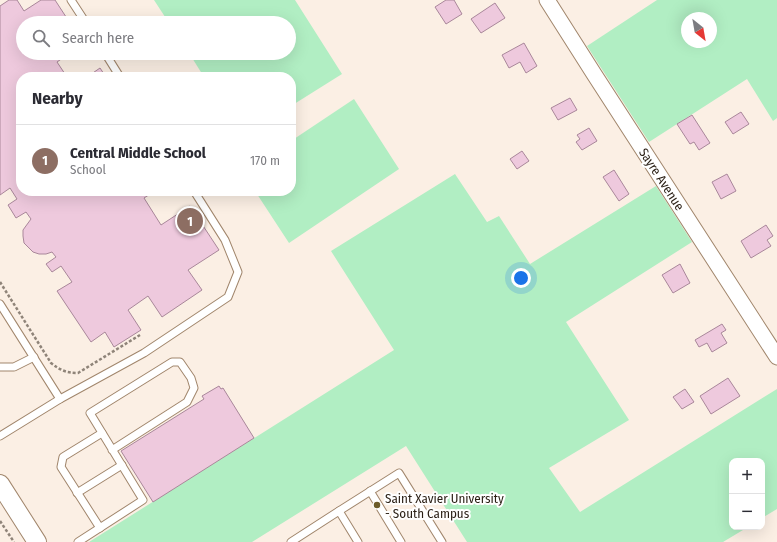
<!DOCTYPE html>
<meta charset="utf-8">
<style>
body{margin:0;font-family:"Fira Sans Condensed",sans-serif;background:#f2f2f3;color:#2b2b33}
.controls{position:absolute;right:12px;bottom:12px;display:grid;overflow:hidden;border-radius:8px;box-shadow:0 4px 16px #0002}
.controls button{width:36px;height:36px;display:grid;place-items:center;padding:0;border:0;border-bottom:1px solid #e1e1e2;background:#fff;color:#2b2b33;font:20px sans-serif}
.compass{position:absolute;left:681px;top:12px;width:36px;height:36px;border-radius:50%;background:#fff;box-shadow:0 4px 16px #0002;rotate:149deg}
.you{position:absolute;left:521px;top:278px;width:14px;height:14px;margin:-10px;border:3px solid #fff;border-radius:50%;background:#1a73e8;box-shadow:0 0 0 6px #1a73e833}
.badge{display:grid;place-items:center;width:26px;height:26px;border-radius:50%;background:#ea580c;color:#fff;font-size:13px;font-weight:700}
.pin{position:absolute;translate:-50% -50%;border:2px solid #fff;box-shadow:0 1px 4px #0006}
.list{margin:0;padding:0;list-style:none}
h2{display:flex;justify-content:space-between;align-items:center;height:52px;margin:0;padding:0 16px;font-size:17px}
h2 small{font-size:13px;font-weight:400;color:#7c7c81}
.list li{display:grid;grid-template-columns:26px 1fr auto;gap:12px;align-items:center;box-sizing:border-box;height:72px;padding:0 16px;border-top:1px solid #e1e1e2}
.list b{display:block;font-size:15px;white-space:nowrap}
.list p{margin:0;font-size:13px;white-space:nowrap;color:#7c7c81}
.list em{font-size:13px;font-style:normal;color:#7c7c81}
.icon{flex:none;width:22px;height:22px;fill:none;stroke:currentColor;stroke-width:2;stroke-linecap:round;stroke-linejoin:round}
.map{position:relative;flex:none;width:777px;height:542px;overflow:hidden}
.search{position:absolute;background:#fff;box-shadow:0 4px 16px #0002;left:16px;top:16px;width:280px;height:44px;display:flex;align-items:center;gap:10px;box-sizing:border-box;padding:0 14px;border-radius:22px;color:#7c7c81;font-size:15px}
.panel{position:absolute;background:#fff;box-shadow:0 4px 16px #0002;left:16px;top:72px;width:280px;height:124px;border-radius:16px}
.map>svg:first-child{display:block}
.green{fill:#b1eec3;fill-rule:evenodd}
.building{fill:#eec9dd;stroke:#a9879a}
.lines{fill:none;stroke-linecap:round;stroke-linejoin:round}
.service-casing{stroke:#a1866c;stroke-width:9}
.minor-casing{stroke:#a1866c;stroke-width:17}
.tertiary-casing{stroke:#a1866c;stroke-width:20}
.path{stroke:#8f8479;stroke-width:2.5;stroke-dasharray:3 2;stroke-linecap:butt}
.service{stroke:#fff;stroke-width:7}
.minor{stroke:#fff;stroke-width:15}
.tertiary{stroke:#fff;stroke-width:18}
.poi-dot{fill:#6c5c2a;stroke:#fff;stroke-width:1.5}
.labels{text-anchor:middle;stroke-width:4;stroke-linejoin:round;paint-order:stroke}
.street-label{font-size:13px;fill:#291e14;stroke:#fff}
.poi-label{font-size:13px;fill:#291e14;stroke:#fff;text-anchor:start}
</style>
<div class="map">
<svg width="777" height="542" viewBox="0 0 777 542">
<rect width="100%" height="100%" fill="#fbefe4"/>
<g class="green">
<path d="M154 0H295L342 74 291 106V77H204L189 53H289V23H169Z"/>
<path d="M657 0H777V118L773 121 747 79 649 142 587 46ZM687 18H711V42H687Z"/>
<path d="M354 99 399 169 289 243 255 191H291V141Z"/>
<path d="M455 174 487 222 499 216 530 264 656 186 692 242 566 322 629 420 549 468 580 512 777 389V509L762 518V461H732V527H748L723 542H467L406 446 252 542H89L394 350 331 251Z"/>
</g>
<g class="building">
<path d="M9 0H17L24 11 41 0H55L70 23H23V53H70L57 62 67 77H21V191H155L144 198 161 225 190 206 219 250 188 270 202 290 162 317 148 296 128 310 141 330 114 347 105 332 91 342 57 291 72 282 61 266 52 272 46 264 56 257 52 252 46 254H39L33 252 24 243 23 236V230L31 219 26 212 16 218 8 205 17 199 10 188 0 195V6Z"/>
<path d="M446 0H454L462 14 446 24 435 7Z"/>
<path d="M495 3 505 18 481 33 471 19Z"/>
<path d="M524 43 537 66 526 73 520 62 509 68 502 55Z"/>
<path d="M100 68 106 77H87Z"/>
<path d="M570 98 577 110 558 120 551 108Z"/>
<path d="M741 112 749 124 733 134 725 122Z"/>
<path d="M692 115 710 143 699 150 694 142 690 144 677 124Z"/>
<path d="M589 128 597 141 582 150 576 142 580 139 577 135Z"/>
<path d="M522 151 529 161 517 169 510 159Z"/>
<path d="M614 170 629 194 619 201 603 177Z"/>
<path d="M727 174 736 191 721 199 712 182Z"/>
<path d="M766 225 773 236 767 240 771 246 751 258 741 241Z"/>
<path d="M680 264 690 283 673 293 662 275Z"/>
<path d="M722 324 726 330 721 333 727 343 712 352 707 343 699 347 695 340Z"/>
<path d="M728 378 740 396 711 414 700 396Z"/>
<path d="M219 386 221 389 223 388 254 438 153 502 121 451 204 399 202 396Z"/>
<path d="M685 389 694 402 682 409 673 397Z"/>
</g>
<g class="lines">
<g class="service-casing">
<g id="service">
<path d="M71 0 86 23"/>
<path d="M105 53 120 77"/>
<path d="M0 304 60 399"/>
<path d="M0 367H14L34 357"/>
<path d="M0 436 60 399 144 353 228 297 238 272 225 240 194 191"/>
<path d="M370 491 401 542"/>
<path d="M77 493 122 465"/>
<path d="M339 511 399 473 442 542"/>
<path d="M100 528 61 467 63 457 102 433"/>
<path d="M78 542 143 500 90 413 172 362H180L191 378 194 388 187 402 112 450"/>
<path d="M291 542 339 511 358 542"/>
</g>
</g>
<g class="minor-casing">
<path id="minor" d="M547 0 594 74 777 357"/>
</g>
<g class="tertiary-casing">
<path id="tertiary" d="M0 484 37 542"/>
</g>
<g class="path">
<path d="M0 282 51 363C60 370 66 373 78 373L140 335"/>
<path d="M0 521 14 542"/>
</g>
<use href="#service" class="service"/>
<use href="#minor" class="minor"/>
<use href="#tertiary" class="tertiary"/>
</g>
<circle class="poi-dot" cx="377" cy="505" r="4"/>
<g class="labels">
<g class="street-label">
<text transform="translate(662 179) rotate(57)" y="5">Sayre Avenue</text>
</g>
<g class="poi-label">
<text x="385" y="503">Saint Xavier University<tspan x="385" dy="15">- South Campus</tspan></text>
</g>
</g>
</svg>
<div class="controls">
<button>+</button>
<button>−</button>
</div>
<svg class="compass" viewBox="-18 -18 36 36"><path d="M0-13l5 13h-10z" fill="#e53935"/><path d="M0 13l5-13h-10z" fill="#7c7c81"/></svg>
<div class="you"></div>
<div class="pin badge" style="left:190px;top:221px;background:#8d6e63">1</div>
<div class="search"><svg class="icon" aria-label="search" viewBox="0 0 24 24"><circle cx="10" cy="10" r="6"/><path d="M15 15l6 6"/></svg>Search here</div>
<section class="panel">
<h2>Nearby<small></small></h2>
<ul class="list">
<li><span class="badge" style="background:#8d6e63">1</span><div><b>Central Middle School</b><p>School</p></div><em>170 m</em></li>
</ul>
</section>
</div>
